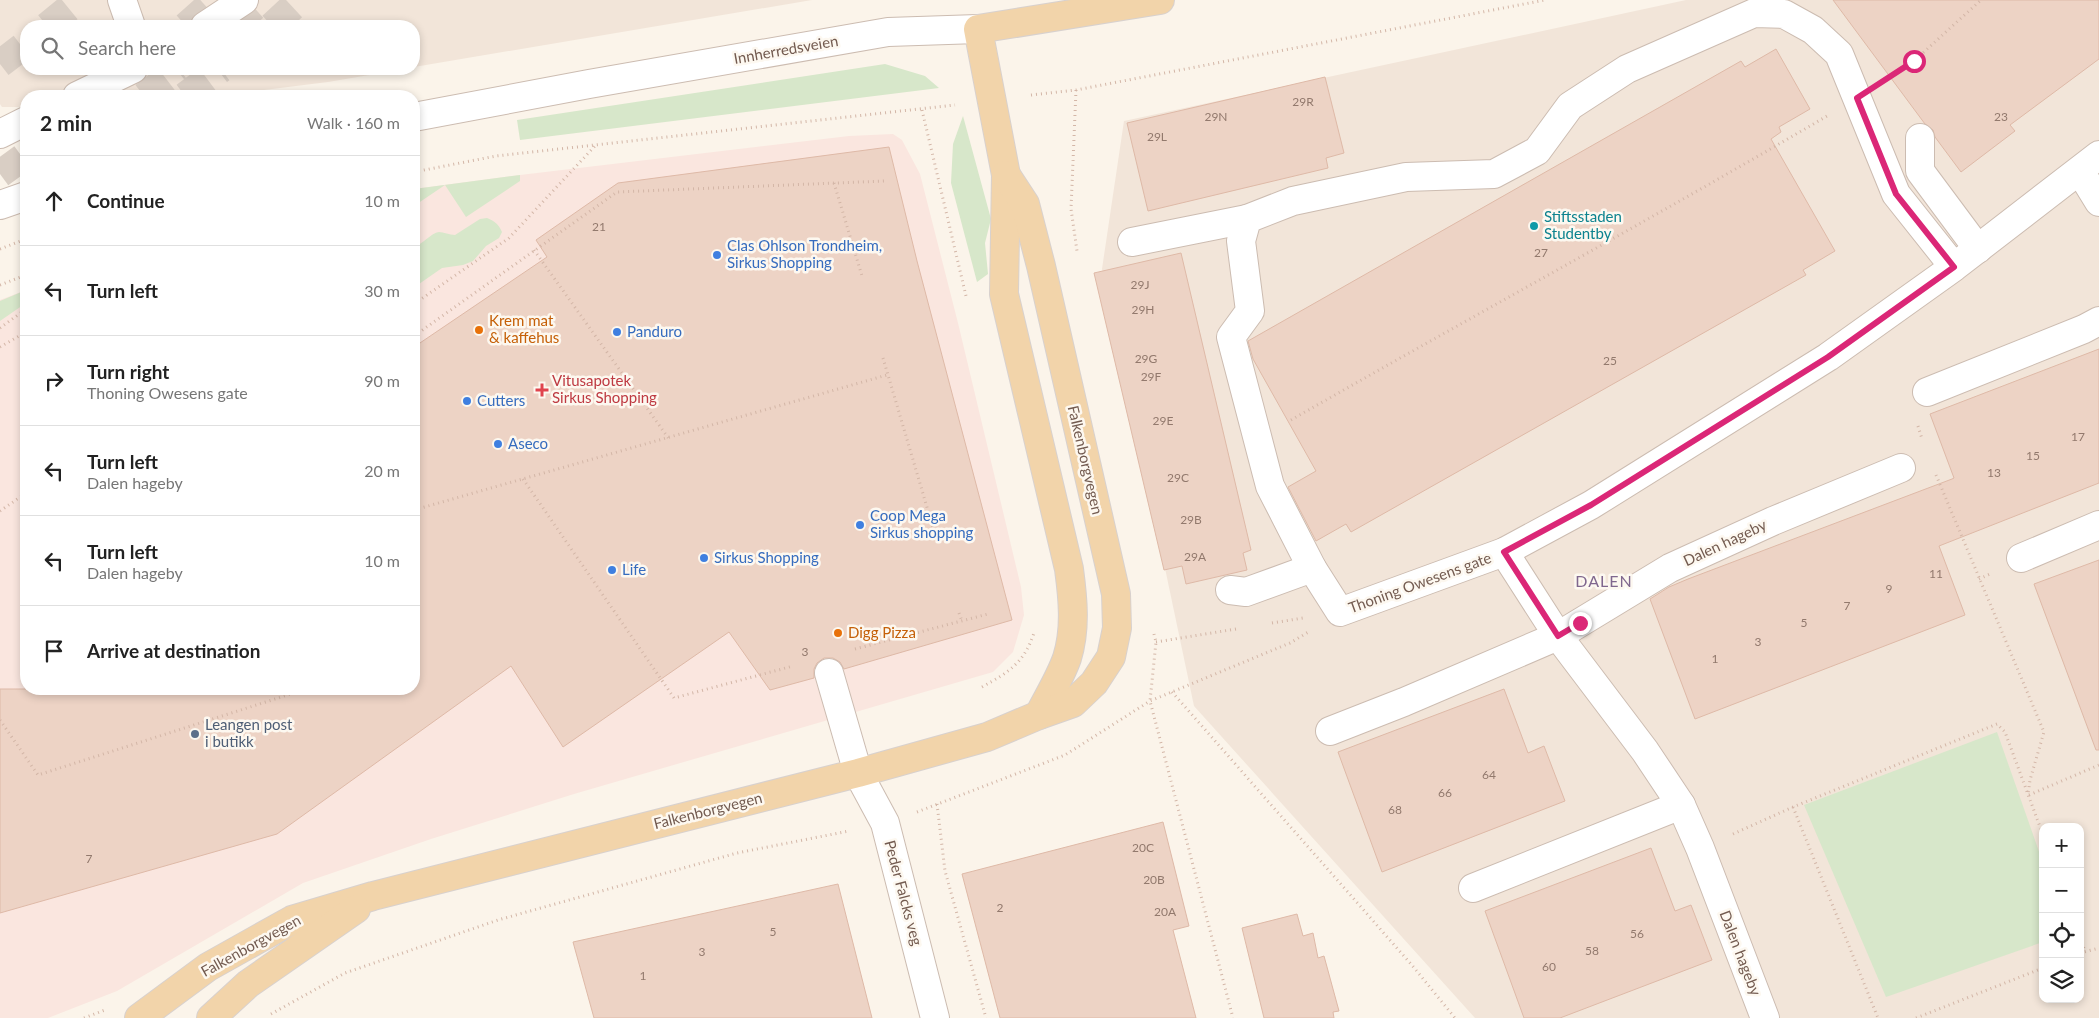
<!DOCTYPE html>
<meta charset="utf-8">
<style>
body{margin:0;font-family:Lato,sans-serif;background:#f6f6f6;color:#222}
.controls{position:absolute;right:15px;bottom:15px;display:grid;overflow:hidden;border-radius:10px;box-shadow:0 2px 8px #0003}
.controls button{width:45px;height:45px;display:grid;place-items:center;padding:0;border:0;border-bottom:1px solid #e0e0e0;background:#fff;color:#222;font:25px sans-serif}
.stop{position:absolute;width:15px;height:15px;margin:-11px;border:4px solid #db2777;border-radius:50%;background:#fff}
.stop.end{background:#db2777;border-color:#fff;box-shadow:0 1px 5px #0008}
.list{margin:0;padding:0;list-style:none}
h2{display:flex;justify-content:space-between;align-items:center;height:65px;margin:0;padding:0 20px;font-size:21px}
h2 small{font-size:16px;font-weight:400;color:#767676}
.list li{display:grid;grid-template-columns:32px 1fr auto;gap:15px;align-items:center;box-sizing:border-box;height:90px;padding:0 20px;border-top:1px solid #e0e0e0}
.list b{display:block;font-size:19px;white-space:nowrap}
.list p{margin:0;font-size:16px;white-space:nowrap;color:#767676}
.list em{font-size:16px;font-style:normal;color:#767676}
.icon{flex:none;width:28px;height:28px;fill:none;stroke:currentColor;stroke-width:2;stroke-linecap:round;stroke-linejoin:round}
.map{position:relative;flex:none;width:2099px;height:1018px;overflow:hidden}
.search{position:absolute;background:#fff;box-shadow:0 2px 8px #0003;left:20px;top:20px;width:400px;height:55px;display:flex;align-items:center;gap:12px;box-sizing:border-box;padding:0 18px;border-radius:20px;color:#767676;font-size:19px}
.panel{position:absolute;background:#fff;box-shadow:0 2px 8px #0003;left:20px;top:90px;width:400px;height:605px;border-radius:20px}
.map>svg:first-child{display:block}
.residential{fill:#f2e5d9;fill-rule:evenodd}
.commercial{fill:#fae6df}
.green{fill:#d7e7ca}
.building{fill:#edd3c5;stroke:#deb9a7}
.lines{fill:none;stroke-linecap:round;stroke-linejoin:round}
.highway-tunnel{stroke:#d9cec4;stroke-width:28;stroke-dasharray:28 14;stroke-linecap:butt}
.minor-casing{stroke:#ccbcb1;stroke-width:30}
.major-casing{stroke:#d8d1ce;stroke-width:30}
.path{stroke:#d3b6a7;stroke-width:3;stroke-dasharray:1 4;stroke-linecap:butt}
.minor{stroke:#fff;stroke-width:28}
.major{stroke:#f2d4aa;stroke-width:28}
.route{stroke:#db2777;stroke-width:6}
.culture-dot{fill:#0f9aa8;stroke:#fdf8f0;stroke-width:2}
.shop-dot{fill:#3f7fe0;stroke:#fdf8f0;stroke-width:2}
.food-dot{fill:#e8710a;stroke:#fdf8f0;stroke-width:2}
.health-dot{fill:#e0444e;stroke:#fdf8f0;stroke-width:2}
.service-dot{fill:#5c6f8a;stroke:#fdf8f0;stroke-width:2}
.labels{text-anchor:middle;stroke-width:5;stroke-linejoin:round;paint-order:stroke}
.number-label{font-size:12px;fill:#92796d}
.street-label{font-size:15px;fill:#735b50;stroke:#fdf8f0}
.culture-label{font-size:15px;fill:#0d838f;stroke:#fdf8f0;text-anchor:start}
.shop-label{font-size:15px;fill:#366cbe;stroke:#fdf8f0;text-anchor:start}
.food-label{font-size:15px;fill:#c56008;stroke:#fdf8f0;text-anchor:start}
.health-label{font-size:15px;fill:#be3a42;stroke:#fdf8f0;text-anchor:start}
.service-label{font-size:15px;fill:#4e5e75;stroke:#fdf8f0;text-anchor:start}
.neighbourhood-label{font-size:16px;letter-spacing:1px;fill:#80678e;stroke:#fdf8f0}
</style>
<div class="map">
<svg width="2099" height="1018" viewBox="0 0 2099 1018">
<rect width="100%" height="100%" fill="#fbf4ea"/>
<g class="residential">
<path d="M0 0H812L414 67V26H26V69H405L328 82 215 96H26V107H2L0 104Z"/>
<path d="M1686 0H2099V1018H1475L1194 706 1102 269 1124 121ZM2043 827H2080V999H2043Z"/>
</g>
<path class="commercial" d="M893 134 902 140 920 174 958 323 1021 587 1024 615 1013 652 993 672 574 794 431 839 303 883 117 991 48 1018H0V300L26 290V689H414V189L520 175 849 136Z"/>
<g class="green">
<path d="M885 64 925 76 939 88 520 140 517 120Z"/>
<path d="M963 116 991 219 985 243 988 274 977 282 951 183 953 144Z"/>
<path d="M520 175V181L466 217 445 185 414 206V189Z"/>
<path d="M487 218C495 221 499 225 502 232L499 238 486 246 473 261 463 265 442 268 419 284 414 283V247C423 244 431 233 439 232 443 232 450 235 455 235L480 219Z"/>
<path d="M26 290V303L0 321V301Z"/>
<path d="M1997 732 2043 863V942L1886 997 1804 805Z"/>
</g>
<g class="building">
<path d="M1833 0H2099V59L2010 125 2015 131 1961 172 1935 137 1933 130 1925 124Z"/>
<path d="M1776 49 1810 109 1779 127 1781 132 1771 139 1835 251 1803 270 1806 275 1351 532 1346 524 1316 541 1288 487 1316 471 1253 359 1248 341 1741 61 1745 67Z"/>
<path d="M1325 77 1344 153 1326 158 1328 168 1148 211 1127 123Z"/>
<path d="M889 147 917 261 1012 620 844 669 840 662 833 658H824L817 663 814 669V678L770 690 729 632 563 747 511 666 277 834 0 913V689H414V347L547 257 536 240 618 183Z"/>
<path d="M1181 253 1251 550 1243 553 1247 570 1186 584 1182 566 1164 570 1094 273Z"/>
<path d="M2099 349V483L1939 546 1965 615 1695 719 1650 599 1669 587 1688 579 1952 479 1954 478 1930 414Z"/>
<path d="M2099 560V750H2096L2034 584Z"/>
<path d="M1504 689 1528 753 1544 746 1565 801 1382 872 1338 752Z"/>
<path d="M1163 822 1189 926 1173 930 1196 1018H1000L962 874Z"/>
<path d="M1651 848 1675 911 1691 905 1712 960 1560 1018H1524L1485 911Z"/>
<path d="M838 884 872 1018H594L573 942Z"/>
<path d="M1297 914 1303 936 1313 933 1318 958 1324 956 1339 1011 1333 1012 1334 1018H1264L1242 928Z"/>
</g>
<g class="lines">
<g class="highway-tunnel">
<path d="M47 26 79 0"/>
<path d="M186 26 215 0"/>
<path d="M233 26 262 0"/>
<path d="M272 26 300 0"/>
<path d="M0 64 26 44"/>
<path d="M144 96 179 69"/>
<path d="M185 96 221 69"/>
<path d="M0 174 26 155"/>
</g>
<g class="minor-casing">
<g id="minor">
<path d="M122 0 131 26"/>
<path d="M205 26 244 0"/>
<path d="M77 96 133 69"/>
<path d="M414 117 589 84 888 32 978 29"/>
<path d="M0 134 26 121"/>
<path d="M1920 138V171L1978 249"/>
<path d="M2080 171 2099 202"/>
<path d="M0 205 26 196"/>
<path d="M1132 242 1247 219"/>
<path d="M1954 267 1896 194 1839 54 1813 30 1784 14 1754 13 1627 69 1570 106 1537 151 1494 174 1406 177 1293 201 1247 219 1241 241 1250 311 1231 337 1270 486 1312 568 1340 612 1504 552 1591 505 1828 357 1954 267 2099 155"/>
<path d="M1927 392 2084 329 2099 321"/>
<path d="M1504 552 1558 636 1645 751 1681 805 1700 848 1765 1018"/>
<path d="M2021 558 2099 525"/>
<path d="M1230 590 1246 592 1312 568"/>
<path d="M829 673 858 773 885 823 935 1018"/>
<path d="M1330 731 1404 702 1558 636 1670 568 1773 521 1901 468"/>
<path d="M1473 888 1681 805"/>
</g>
</g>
<g class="major-casing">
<g id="major">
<path d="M1039 715C1048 697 1060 678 1067 658 1076 629 1073 599 1069 569L1004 294 1006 175 978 29 1160 0"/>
<path d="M139 1018 208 967 292 920 373 896 858 773 987 737 1039 715 1073 703 1094 683 1111 657 1117 628 1116 594 1041 266 1025 204 1006 175"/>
<path d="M211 1018 248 984 356 909"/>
</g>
</g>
<g class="path">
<path d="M1887 79 1914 61 1981 0"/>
<path d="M1076 90 1071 209 1077 251"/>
<path d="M1031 95 1076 90 1545 0"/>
<path d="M922 110 966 296"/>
<path d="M414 172 496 156 955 105"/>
<path d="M834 183 862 276"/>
<path d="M0 249 26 239"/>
<path d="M534 250 669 439"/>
<path d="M0 285 26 275"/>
<path d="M414 304 509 238 595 146"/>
<path d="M0 328 26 309"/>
<path d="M414 336 617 192 885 181"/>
<path d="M0 347 26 332"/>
<path d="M883 358 934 531"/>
<path d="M1291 420C1469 318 1650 220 1827 116"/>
<path d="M1918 426 1922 439"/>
<path d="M1936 475 2044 732 2030 780 2028 795"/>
<path d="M523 479 674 698 793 666"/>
<path d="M414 510 887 375"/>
<path d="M0 511 26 493"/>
<path d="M1979 579 1990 574"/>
<path d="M959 613 962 621"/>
<path d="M1272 623 1303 618"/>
<path d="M1154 634 1156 642 1150 701 1233 1018"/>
<path d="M1156 642 1236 629"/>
<path d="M855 649 988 614"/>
<path d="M982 687C1009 672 1024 663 1034 633"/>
<path d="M1172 692 1411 964 1455 1018"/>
<path d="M0 720 38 775 300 691"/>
<path d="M2029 795 2099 765"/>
<path d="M937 804 945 871 986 1018"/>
<path d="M1793 807 1878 1018"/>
<path d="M917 812 1065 755 1150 701 1290 643 1310 631"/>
<path d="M1733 834 1793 807 1997 724 2005 732 2043 835"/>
<path d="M2080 938 2085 951"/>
<path d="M2080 953 2099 948"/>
<path d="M271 1014 345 973 498 920 737 853 849 831"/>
<path d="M84 1018 105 1010"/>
<path d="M1916 1018 2043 968"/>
</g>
<use href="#minor" class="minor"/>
<use href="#major" class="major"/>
</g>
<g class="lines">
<path class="route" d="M1580 623 1558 636 1504 552 1591 505 1828 357 1954 267 1896 194 1857 98 1914 61"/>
</g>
<circle class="culture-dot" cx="1534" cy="226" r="5"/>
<g class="shop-dot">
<circle cx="717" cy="255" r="5"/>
<circle cx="617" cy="332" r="5"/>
<circle cx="467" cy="401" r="5"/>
<circle cx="498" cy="444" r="5"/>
<circle cx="860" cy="525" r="5"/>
<circle cx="704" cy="558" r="5"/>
<circle cx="612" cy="570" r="5"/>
</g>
<g class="food-dot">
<circle cx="479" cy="330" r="5"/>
<circle cx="838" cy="633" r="5"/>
</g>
<path class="health-dot" d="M539.5 382.5h5v5h5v5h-5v5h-5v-5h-5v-5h5z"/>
<circle class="service-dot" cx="195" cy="734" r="5"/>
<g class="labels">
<g class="number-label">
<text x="1303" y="106">29R</text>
<text x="1216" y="121">29N</text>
<text x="2001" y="121">23</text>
<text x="1157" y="141">29L</text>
<text x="599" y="231">21</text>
<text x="1541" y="257">27</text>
<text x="1140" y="289">29J</text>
<text x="1143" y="314">29H</text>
<text x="1146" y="363">29G</text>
<text x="1610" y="365">25</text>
<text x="1151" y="381">29F</text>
<text x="1163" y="425">29E</text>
<text x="2078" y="441">17</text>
<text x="2033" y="460">15</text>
<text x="1994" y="477">13</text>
<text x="1178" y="482">29C</text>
<text x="1191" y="524">29B</text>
<text x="1195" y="561">29A</text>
<text x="1936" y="578">11</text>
<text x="1889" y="593">9</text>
<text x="1847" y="610">7</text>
<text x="1804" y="627">5</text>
<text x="1758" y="646">3</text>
<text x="805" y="656">3</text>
<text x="1715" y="663">1</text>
<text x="1489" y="779">64</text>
<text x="1445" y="797">66</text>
<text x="1395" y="814">68</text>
<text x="1143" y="852">20C</text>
<text x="89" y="863">7</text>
<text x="1154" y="884">20B</text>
<text x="1000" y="912">2</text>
<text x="1165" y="916">20A</text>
<text x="773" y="936">5</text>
<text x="1637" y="938">56</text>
<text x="1592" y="955">58</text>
<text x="702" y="956">3</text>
<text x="1549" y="971">60</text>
<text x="643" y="980">1</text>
</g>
<g class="street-label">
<text transform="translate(786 50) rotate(-10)" y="5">Innherredsveien</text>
<text transform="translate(1085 460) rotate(77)" y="5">Falkenborgvegen</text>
<text transform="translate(1725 543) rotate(-25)" y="5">Dalen hageby</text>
<text transform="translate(1420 583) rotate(-20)" y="5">Thoning Owesens gate</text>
<text transform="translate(708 811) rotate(-14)" y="5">Falkenborgvegen</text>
<text transform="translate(903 893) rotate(75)" y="5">Peder Falcks veg</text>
<text transform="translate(251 946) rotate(-29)" y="5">Falkenborgvegen</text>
<text transform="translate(1740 953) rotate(69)" y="5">Dalen hageby</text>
</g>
<g class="culture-label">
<text x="1544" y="222">Stiftsstaden<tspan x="1544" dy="17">Studentby</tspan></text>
</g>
<g class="shop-label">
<text x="727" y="251">Clas Ohlson Trondheim,<tspan x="727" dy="17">Sirkus Shopping</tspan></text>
<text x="627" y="337">Panduro</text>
<text x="477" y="406">Cutters</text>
<text x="508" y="449">Aseco</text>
<text x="870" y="521">Coop Mega<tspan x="870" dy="17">Sirkus shopping</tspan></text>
<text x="714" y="563">Sirkus Shopping</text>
<text x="622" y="575">Life</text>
</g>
<g class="food-label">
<text x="489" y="326">Krem mat<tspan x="489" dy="17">&amp; kaffehus</tspan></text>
<text x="848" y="638">Digg Pizza</text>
</g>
<g class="health-label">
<text x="552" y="386">Vitusapotek<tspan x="552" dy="17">Sirkus Shopping</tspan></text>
</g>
<g class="service-label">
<text x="205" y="730">Leangen post<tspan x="205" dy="17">i butikk</tspan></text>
</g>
<g class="neighbourhood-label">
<text x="1604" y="587">DALEN</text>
</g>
</g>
</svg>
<div class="controls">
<button>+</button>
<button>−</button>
<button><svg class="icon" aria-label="locate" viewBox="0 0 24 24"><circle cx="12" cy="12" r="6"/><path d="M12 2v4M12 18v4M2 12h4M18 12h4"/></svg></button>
<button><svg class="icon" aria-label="layers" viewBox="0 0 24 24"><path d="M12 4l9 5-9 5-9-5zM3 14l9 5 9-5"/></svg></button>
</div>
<div class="stop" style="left:1914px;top:61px"></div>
<div class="stop end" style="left:1580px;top:623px"></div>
<div class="search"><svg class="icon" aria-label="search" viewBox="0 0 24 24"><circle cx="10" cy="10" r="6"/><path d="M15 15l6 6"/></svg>Search here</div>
<section class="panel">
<h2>2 min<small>Walk · 160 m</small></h2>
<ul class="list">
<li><svg class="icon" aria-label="ahead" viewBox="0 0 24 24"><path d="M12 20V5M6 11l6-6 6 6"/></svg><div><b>Continue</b></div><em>10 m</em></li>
<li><svg class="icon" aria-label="left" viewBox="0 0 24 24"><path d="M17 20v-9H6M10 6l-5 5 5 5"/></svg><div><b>Turn left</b></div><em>30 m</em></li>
<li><svg class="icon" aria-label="right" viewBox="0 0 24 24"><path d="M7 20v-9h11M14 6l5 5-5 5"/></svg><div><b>Turn right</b><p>Thoning Owesens gate</p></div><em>90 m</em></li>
<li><svg class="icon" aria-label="left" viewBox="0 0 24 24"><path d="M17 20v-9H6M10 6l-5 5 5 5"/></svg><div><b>Turn left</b><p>Dalen hageby</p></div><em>20 m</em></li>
<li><svg class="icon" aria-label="left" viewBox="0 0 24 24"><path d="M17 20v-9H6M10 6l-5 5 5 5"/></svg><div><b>Turn left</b><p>Dalen hageby</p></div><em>10 m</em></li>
<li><svg class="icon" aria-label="arrive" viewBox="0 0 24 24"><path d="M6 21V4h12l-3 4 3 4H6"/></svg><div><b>Arrive at destination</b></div></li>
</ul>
</section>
</div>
